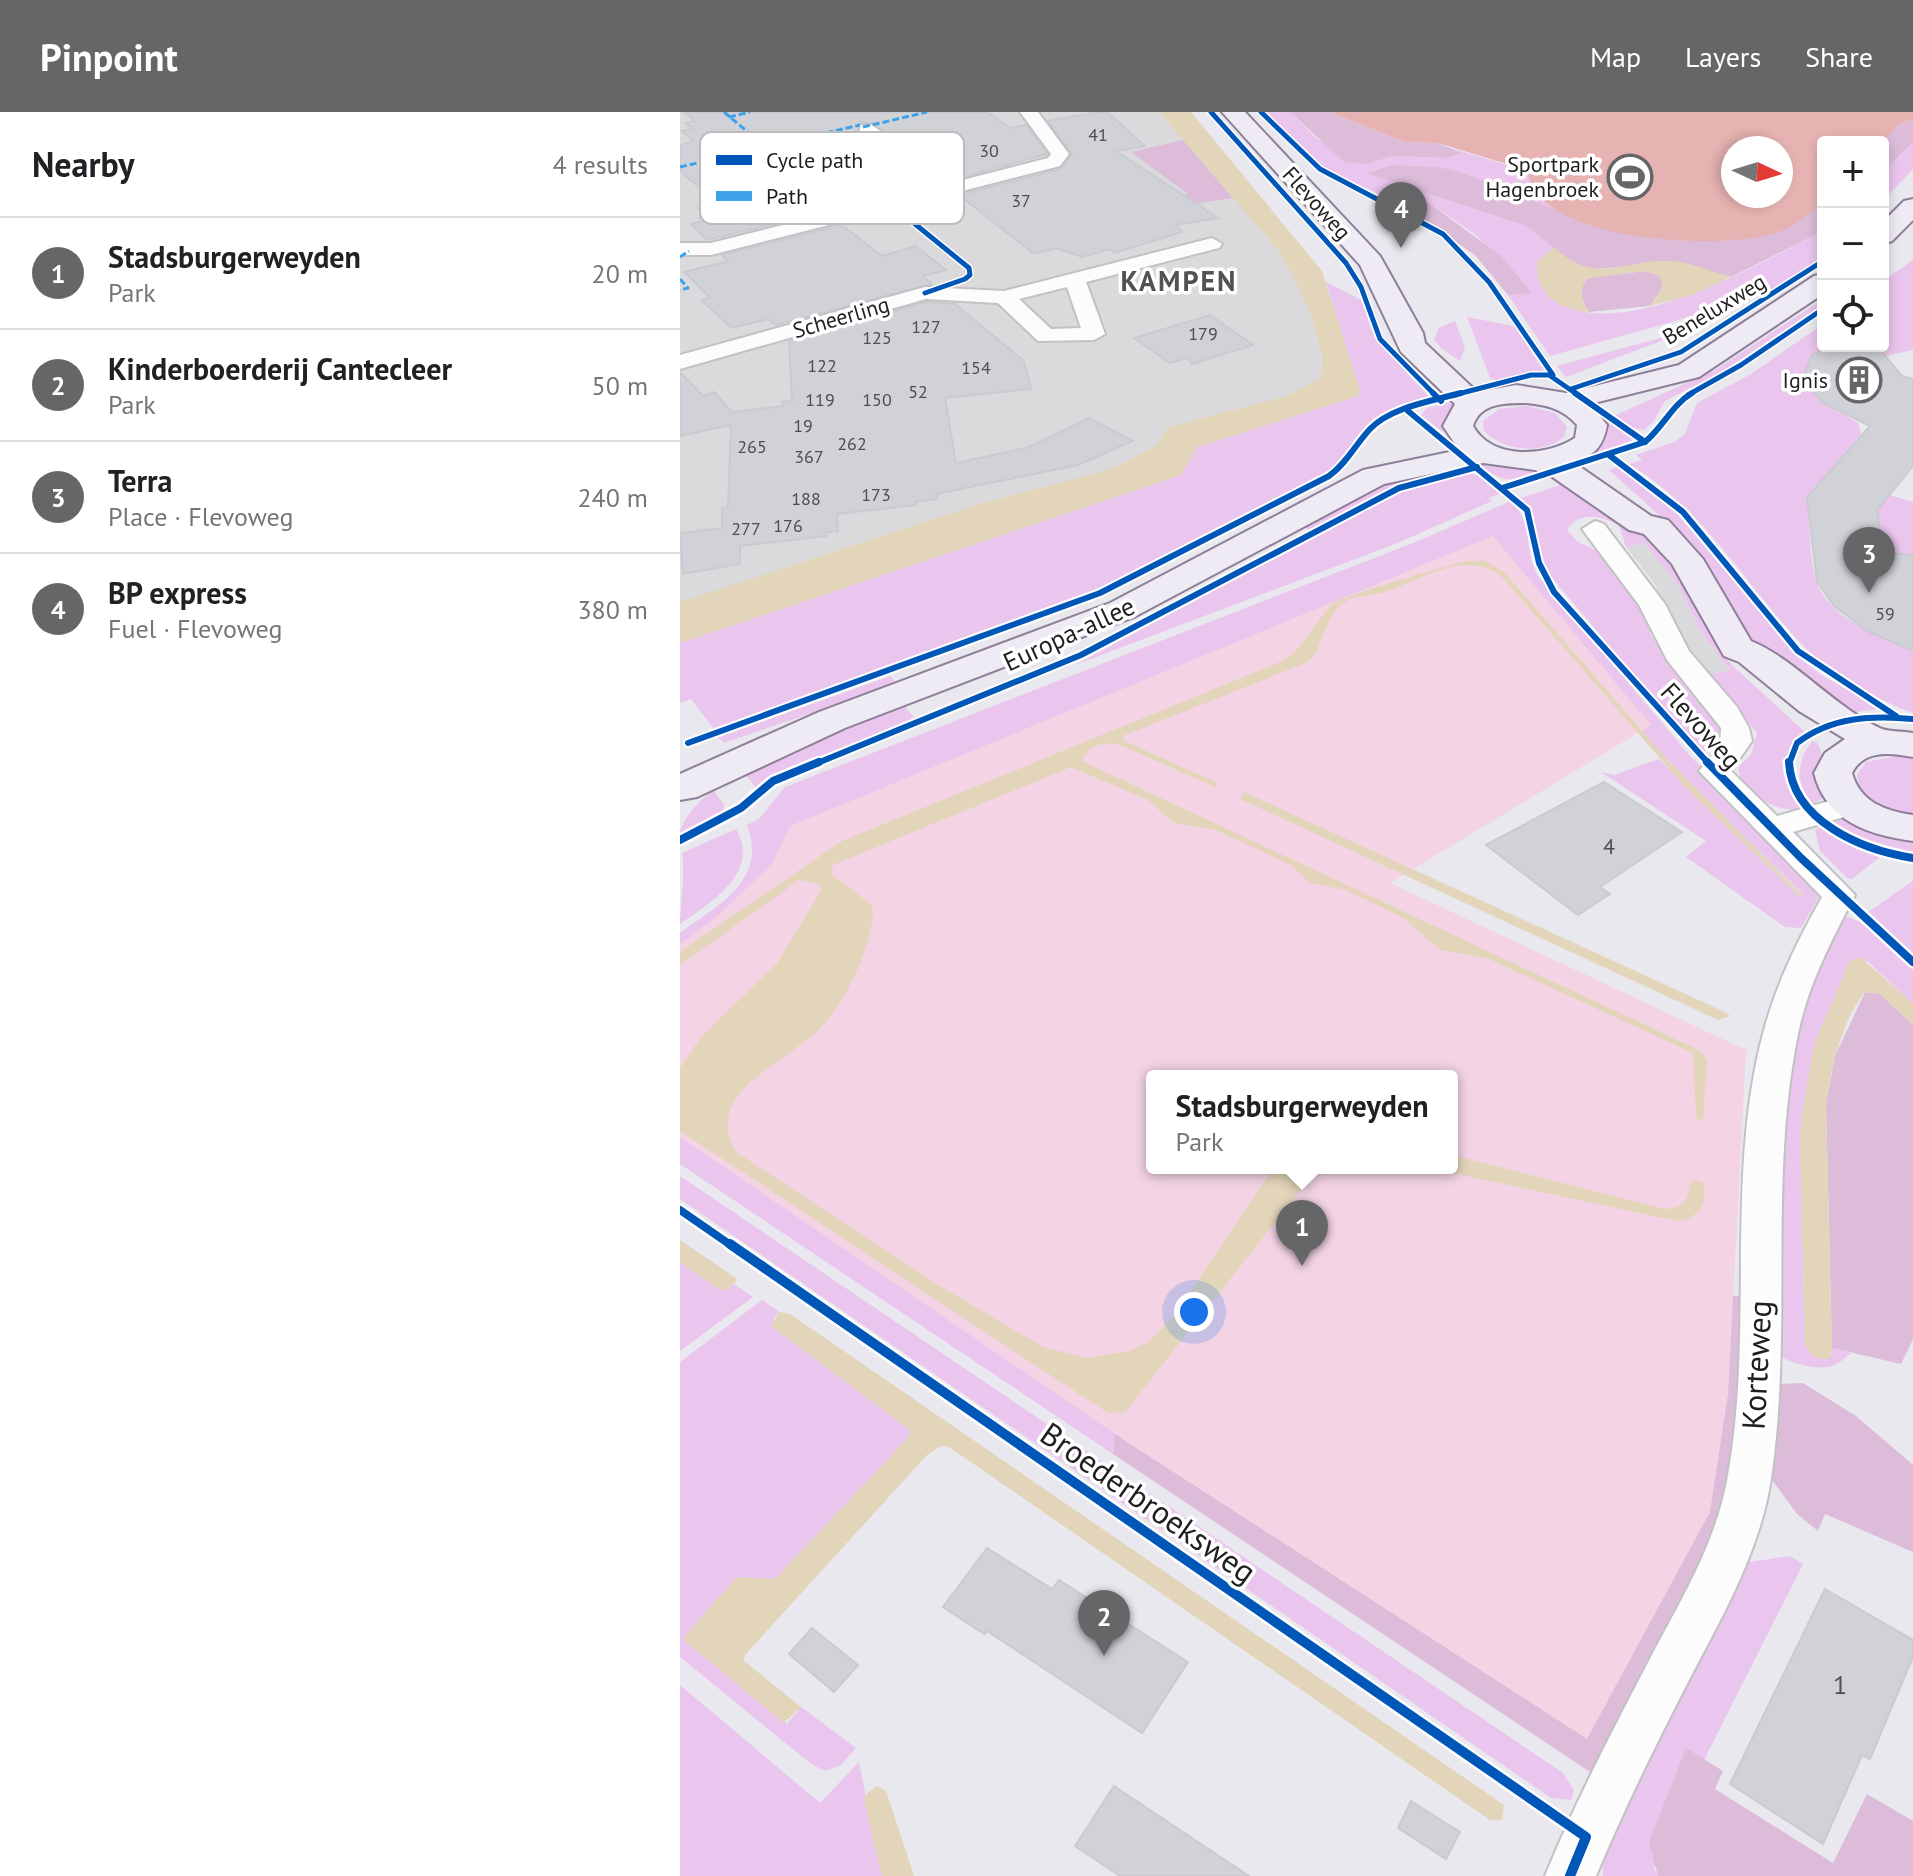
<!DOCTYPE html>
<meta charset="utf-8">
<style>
body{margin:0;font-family:"PT Sans",sans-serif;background:#f2f2f2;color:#202124}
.controls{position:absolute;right:24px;top:24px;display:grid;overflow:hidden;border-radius:8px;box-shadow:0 4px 12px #0003}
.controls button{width:72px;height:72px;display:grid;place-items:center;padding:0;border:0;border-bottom:2px solid #e0e0e0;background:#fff;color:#202124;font:40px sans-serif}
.compass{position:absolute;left:1041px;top:24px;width:72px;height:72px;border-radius:50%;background:#fff;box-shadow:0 4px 12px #0003;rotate:94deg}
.you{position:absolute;left:514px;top:1200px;width:28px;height:28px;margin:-20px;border:6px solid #fff;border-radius:50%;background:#1a73e8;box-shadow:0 0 0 12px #1a73e833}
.badge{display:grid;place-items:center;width:52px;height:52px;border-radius:50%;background:#666567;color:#fff;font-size:26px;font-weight:700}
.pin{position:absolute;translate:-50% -66px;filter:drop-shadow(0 2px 4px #0008)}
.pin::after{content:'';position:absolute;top:42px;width:28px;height:24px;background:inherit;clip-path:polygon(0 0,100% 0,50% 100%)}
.popup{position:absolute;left:466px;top:958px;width:312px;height:104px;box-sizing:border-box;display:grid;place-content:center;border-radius:8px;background:#fff;filter:drop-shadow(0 2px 6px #0005);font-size:26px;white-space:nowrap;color:#757577}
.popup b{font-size:30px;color:#202124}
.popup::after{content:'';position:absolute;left:50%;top:100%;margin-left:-16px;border:16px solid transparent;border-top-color:#fff}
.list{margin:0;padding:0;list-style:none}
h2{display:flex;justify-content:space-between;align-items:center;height:104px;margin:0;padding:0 32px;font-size:34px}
h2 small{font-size:26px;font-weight:400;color:#757577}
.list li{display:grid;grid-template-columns:52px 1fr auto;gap:24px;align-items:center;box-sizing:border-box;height:112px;padding:0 32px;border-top:2px solid #e0e0e0}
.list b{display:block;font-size:30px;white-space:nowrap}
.list p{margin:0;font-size:26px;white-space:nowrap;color:#757577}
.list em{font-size:26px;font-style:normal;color:#757577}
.icon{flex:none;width:44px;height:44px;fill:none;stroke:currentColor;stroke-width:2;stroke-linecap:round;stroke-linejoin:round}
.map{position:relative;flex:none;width:1233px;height:1764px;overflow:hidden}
header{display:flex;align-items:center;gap:48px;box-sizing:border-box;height:112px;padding:0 40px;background:#666567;color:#fff}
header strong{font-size:38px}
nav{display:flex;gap:44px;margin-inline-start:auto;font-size:28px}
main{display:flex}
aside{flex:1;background:#fff}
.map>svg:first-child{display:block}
.residential{fill:#dadadd}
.grass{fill:#eac5ed}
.forest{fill:#dcbcd9}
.park{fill:#f3d3e4;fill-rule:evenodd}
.pitch{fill:#e6b3b2;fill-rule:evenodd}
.parking{fill:#dadadc}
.water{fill:#e3d5ba}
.building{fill:#d1d2d7;stroke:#cacad1;stroke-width:2}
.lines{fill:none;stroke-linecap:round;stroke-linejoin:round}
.street-casing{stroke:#c2c2c5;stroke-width:4}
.secondary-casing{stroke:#8d7f99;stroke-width:4}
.street{fill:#fcfcfc;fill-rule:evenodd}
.secondary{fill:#efebf4;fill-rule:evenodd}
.quiet{stroke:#3da2ea;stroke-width:3;stroke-dasharray:7 3;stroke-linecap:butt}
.cycleway-far3-casing{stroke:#fff;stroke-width:8}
.cycleway-far2-casing{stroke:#fff;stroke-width:10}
.cycleway-far1-casing{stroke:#fff;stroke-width:13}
.cycleway-casing{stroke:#fff;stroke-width:15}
.cycleway-far3{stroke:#0057b8;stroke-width:5}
.cycleway-far2{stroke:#0057b8;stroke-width:6}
.cycleway-far1{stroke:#0057b8;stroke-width:8}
.cycleway{stroke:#0057b8;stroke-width:10}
.labels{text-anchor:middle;stroke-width:7;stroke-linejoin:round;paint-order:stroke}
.far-number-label{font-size:18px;fill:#4d4e4f}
.far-poi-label{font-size:22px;fill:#1f1f1f;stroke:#fff;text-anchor:end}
.far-street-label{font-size:22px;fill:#1f1f1f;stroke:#fff}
.number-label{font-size:22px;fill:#4d4e4f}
.street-label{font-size:26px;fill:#1f1f1f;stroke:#fff}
.near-number-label{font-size:26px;fill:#4d4e4f}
.far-district-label{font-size:28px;font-weight:bold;letter-spacing:2px;fill:#525252;stroke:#fff}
.near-street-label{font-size:32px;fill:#1f1f1f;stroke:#fff}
.key{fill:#fff;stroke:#bcbcbc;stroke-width:2}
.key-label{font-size:22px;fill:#1f1f1f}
</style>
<header>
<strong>Pinpoint</strong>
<nav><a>Map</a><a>Layers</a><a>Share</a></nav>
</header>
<main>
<aside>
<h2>Nearby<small>4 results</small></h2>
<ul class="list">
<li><span class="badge">1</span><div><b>Stadsburgerweyden</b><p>Park</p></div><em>20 m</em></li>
<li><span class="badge">2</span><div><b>Kinderboerderij Cantecleer</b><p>Park</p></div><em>50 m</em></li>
<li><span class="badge">3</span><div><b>Terra</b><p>Place · Flevoweg</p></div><em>240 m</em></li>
<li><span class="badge">4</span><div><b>BP express</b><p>Fuel · Flevoweg</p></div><em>380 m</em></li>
</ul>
</aside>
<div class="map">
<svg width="1233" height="1764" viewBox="0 0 1233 1764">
<rect width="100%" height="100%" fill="#e9e8ee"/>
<path class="residential" d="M0 0H496L720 275 0 519Z"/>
<g class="grass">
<path d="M587 0H610L637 27 687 52 713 44 767 46 780 40 650 0 831 54 828 58 847 62 856 81 875 97 712 53 687 61 846 114 874 135 857 150C857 171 864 184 883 193 952 227 1081 150 1143 119V145L1081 185 870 244 828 183 851 180 796 123 745 88 720 92 639 54Z"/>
<path d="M1233 30V57L1203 89V60Z"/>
<path d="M1233 148V238L1205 244 1197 234H1203V169Z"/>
<path d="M646 170 681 188 695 227 751 287 694 309 666 346 651 359 414 479 180 568 34 617 11 587 0 591V531L501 363 517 335 678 284 680 279Z"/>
<path d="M1143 187V192L1043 259 985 289 973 310 964 318 952 316 934 304 1035 258Z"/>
<path d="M787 205 834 214 864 259 818 270 810 266Z"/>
<path d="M775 209 785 235 780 249 761 236 754 227 759 216Z"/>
<path d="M1143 212V234H1151L1132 243 1123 266 1143 291 1178 311 1181 322 1127 385C1130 410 1129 441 1135 465 1145 506 1200 524 1233 539V601C1193 586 1148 561 1119 529 1061 467 1024 397 949 352L962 348 956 343 994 330 1005 322 1017 291 1071 262Z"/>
<path d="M1010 218 886 265 877 254Z"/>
<path d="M778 289 763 320 741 303 747 296Z"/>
<path d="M847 294 875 301 887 315 884 325C863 343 823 339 804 319L803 309 819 297Z"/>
<path d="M927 308 950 323 952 329 916 342Z"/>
<path d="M794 348 866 359C830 371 824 373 794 348Z"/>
<path d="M937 355 993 397 1117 544 1141 563 1195 593 1196 597 1165 602 1083 542 1053 501 1040 473 990 413 929 358Z"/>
<path d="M780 356 718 372 630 419 625 415 716 367Z"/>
<path d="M789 361 804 365 822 381 808 386 812 389 720 430 395 553 718 380Z"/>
<path d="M889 370 965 420 995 453 1038 535 1053 554 1125 620C1097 646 1108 668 1121 697 1098 702 1056 679 1059 654L1071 643 1077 621 1030 562 1050 558 1020 519 998 473 964 431 946 435 939 414C923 403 897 399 887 418L898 430 924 442 955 482 972 525 1044 613 1042 633 1022 640 999 616 869 462C854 436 863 409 841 386Z"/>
<path d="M1210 383 1233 390V445L1207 441 1210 460 1197 398Z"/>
<path d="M831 389C854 411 843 438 858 464L1011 645 1132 765 1139 785 1121 816 1105 815 1006 745 1026 729 921 660 934 663 979 647 1118 783H1123L983 643 824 460 654 491 0 840V821C39 792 88 769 67 713L79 707 105 675 738 429Z"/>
<path d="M211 564 216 572 44 631 38 625Z"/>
<path d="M223 592 235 607 99 660 76 676 64 661Z"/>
<path d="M1132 629 1137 630 1144 647 1146 684 1133 692C1115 672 1116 650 1132 629Z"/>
<path d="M1217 644 1233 647V702C1209 700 1179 691 1177 663L1186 650Z"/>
<path d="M34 679 44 693 43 701 0 722C0 709 22 684 34 679Z"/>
<path d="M1159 705 1229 727 1233 730V741L1179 726 1150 709Z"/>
<path d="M1141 714 1200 745 1172 767 1167 766 1140 739 1135 718Z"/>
<path d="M56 717C81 761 31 790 0 812 0 787 6 765 2 741Z"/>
<path d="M1233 769V844L1187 801Z"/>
<path d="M1161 803 1181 810 1233 858V891L1187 849H1170L1135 930 1124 990 1120 1023 1125 1233 1152 1242V1236L1171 1241C1167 1244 1160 1251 1155 1253 1139 1260 1110 1251 1096 1242L1094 1232 1109 929Z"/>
<path d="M0 1019 436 1317 433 1342 0 1052Z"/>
<path d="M0 1064 883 1661 894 1678 891 1688 871 1686 0 1087Z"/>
<path d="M0 1150 40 1178H47L54 1172 73 1185 0 1239Z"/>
<path d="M82 1188 100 1200 93 1207 230 1318 228 1326 95 1467 57 1465 5 1524V1529L107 1612 121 1595 176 1636 161 1653 145 1659 131 1652 0 1545V1250Z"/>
<path d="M1110 1444 1123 1452 1024 1648 1006 1637 974 1757 978 1764H923L922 1726 1062 1451Z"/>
<path d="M0 1573 140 1691 179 1650 202 1764H0Z"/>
</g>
<g class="forest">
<path d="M610 0H650L725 30 758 31 781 41 767 46 713 44 687 52 664 50Z"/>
<path d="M1233 8V30L1203 60V30L1219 12Z"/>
<path d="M503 28 553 86 485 96 475 90 508 82 451 40Z"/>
<path d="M712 53C733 55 759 53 779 60 879 94 931 134 1043 126 1085 123 1112 119 1143 89V119L1051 165 995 150 917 157 897 154 846 114 686 61Z"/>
<path d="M745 88 821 144 852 181 828 183 795 143 720 92Z"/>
<path d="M965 159 981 164 983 174 970 194 909 200C901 189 898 177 907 166Z"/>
<path d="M1185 880 1200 882 1233 913V1227L1221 1252 1152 1236 1146 991 1155 944Z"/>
<path d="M1036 1182 1068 1185 1066 1241 1045 1413 913 1662 433 1342 436 1317Z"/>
<path d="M1123 1271 1176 1304 1233 1353V1440L1145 1402 1138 1419 1117 1402 1085 1358 1095 1272Z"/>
<path d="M1006 1636 1043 1659 1035 1677 1153 1751 1187 1682 1233 1709V1764H978L969 1730Z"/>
</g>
<path class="park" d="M813 424 971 613 710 771 1066 938 1048 1282 1030 1400 907 1627 447 1330 0 1025V832L36 805 91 753 110 714ZM472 964H772V1056H472Z"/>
<path class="pitch" d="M650 0H1233V8L1219 12 1203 30H1143V89C1128 104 1113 116 1092 122 1038 138 856 131 847 58L758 31 725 30ZM1101 36V84H1053V36Z"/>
<path class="parking" d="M964 431 998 473 1020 519 1050 558 1030 562 1003 529 974 471 946 435Z"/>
<g class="water">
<path d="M479 0H511L642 159 680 279 678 284 517 335 501 363 0 531V490L293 394 434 356 476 334 488 315 607 284 639 267C653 241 615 163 599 139Z"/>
<path d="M874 135C915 175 941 147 991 149 1010 150 1032 160 1051 165L1012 183 970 194 983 174 980 164 965 159 908 166C898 177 901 189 909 200 878 197 857 184 857 150Z"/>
<path d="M788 449H805L824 460 983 643 1123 784 1118 783 1006 676 823 466C788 435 742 468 705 480 692 484 674 483 663 491 643 506 645 534 628 550L443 624 444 629 538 671 535 675 440 633 426 631 411 635 402 649 1021 939 1027 949 1023 1009 1016 1006 1013 941 809 847 760 838 725 807 699 794 666 778 630 771 609 752 536 718 494 711 468 688 391 655 153 753 151 762 191 792 193 802C189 839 168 885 143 913 111 950 20 978 56 1040L255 1171 363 1235 407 1246 450 1239 468 1230 494 1204 593 1056H638L445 1300 428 1301 0 1019V956L21 925 97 851 141 779 140 772 119 768 0 853V840L162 729 598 551C625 537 633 513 652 492 658 486 773 451 788 449Z"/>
<path d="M564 680 1047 901 1050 904 1038 908 560 687Z"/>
<path d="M1180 845 1233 891V913L1200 882 1185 880C1163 906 1150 958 1146 991L1152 1236 1150 1246C1139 1250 1130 1242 1125 1233L1120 1023 1124 990 1135 930 1170 849Z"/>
<path d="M772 1043 984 1097C1003 1096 1008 1090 1010 1072L1015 1068 1024 1071C1027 1092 1019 1107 997 1109L749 1056H772Z"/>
<path d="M0 1128 56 1166V1169L47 1178H40L0 1150Z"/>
<path d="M100 1200 110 1202 824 1693 822 1708H810L269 1335 261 1334 247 1343 65 1543 63 1548 121 1595 104 1611 5 1529V1524L57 1465 95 1467 228 1326 230 1318 91 1214Z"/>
<path d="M197 1674 206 1679 234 1764H202L184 1688 187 1681Z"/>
</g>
<g class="building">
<path d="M4 0H307L331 16 346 13 367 42 272 68 194 11 180 10 178 23 239 68 137 94 144 99 27 128 11 112 23 109 19 106 27 104 18 96 37 91 0 59V33L14 29 2 19 13 17 6 11 15 9Z"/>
<path d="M419 0H427L465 34 436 39 538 106 496 113 502 120 434 141 430 137 402 145 376 136 354 142 279 83 381 57 392 42 368 9Z"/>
<path d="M162 113 202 144 236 134 266 158 243 164 252 172 95 213 88 207 52 216 21 188 30 186 4 160 48 149 42 143Z"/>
<path d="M246 190 275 192 344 249 351 277 265 286 276 351 349 335 409 306 453 329 398 353 256 382 257 387 235 390 236 393 157 402 158 419 146 420V424L60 434V452L3 462 0 421 42 416V396L48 395 51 313 0 324V260L23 284 34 280 52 300 103 294V290L112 289 109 229Z"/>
<path d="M530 203 573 233 512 252 507 246 490 251 454 226Z"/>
<path d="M1151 234H1197L1222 264 1233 267V354L1197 398 1204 441 1233 443V539L1187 519 1154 494 1137 470 1127 385 1190 314 1143 291 1123 266 1132 243Z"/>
<path d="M924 670 1002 720 920 775 930 782 898 803 806 733Z"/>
<path d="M307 1436 372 1477 379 1468 508 1550 462 1621 307 1519 304 1522 263 1495Z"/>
<path d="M1145 1477 1233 1528V1545L1190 1647 1182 1643 1143 1732 1050 1672Z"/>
<path d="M132 1516 178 1553 154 1580 109 1542Z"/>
<path d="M434 1674 569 1764H440L395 1734Z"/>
<path d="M731 1689 780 1720 766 1747 718 1716Z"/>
</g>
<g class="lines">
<g class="street-casing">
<g id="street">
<path d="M340 0H358L386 38 389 42 380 54 31 143H0V131H31L253 75 180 21V13H192L271 71 368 46 371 42Z"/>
<path d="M532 126 542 132 539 136 406 170 425 222 414 228 358 229 318 191 246 187 0 257V243L245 175 324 179ZM387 175 401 216 371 217 339 187Z"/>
<path d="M915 409 924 412 985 492 1009 539 1057 595 1069 616 1072 629 1051 659 1097 704 1170 683 1181 686 1185 693 1181 700 1113 720 1175 783C1152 828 1128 872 1118 922 1088 1069 1113 1220 1091 1367 1080 1439 1042 1505 1009 1568 976 1632 944 1697 916 1764H865C896 1688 935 1614 973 1541 1002 1486 1035 1432 1047 1369 1075 1221 1044 1064 1084 918 1097 870 1118 828 1142 785L1019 659 1040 635 1041 616 987 548 959 493 902 417Z"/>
</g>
</g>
<g class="secondary-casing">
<g id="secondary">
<path d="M542 0H565L700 144 743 221 745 231 797 280 836 273 886 281 999 253 1134 164 1143 162V182L1019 265 910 292 927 313C923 336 914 343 893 350L971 404 988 408 1023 447 1071 529C1115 547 1154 595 1202 617 1211 620 1223 619 1233 621V645C1211 641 1184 637 1172 661 1180 690 1205 699 1233 703V729C1188 723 1146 709 1134 661L1145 641 1165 627 1119 599 1059 550 1044 544 992 452 964 422 949 418 871 364 855 358 803 351 704 372 454 505 165 616 17 685 0 688V662L139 600 430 491 683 358 779 338 763 314 775 292 721 240 680 153ZM846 291C867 293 883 297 897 313L895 326C866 345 812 348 793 314 800 291 825 291 846 291Z"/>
<path d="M1233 87V108L1212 129 1203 132V110L1224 89Z"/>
</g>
</g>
<use href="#street" class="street"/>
<use href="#secondary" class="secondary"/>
<g class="quiet">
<path d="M44 0 165 102"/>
<path d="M49 5 70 0"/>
<path d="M183 15 247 0"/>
<path d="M0 55 180 13"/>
<path d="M0 145 9 139"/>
<path d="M0 167 8 176 0 178"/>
</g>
<g class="cycleway-far3-casing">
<g id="cycleway-far3">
<path d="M531 0 666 151 681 175 700 227 755 283"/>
<path d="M581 0 640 57 763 122 809 170 873 263"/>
<path d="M208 90 289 156 290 163 285 167 245 181"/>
<path d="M891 277 1001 240 1143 149"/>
<path d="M774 283 851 263H869L898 283"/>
<path d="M1008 283 1061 253 1143 197"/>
</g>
</g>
<g class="cycleway-far2-casing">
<g id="cycleway-far2">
<path d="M753 281 761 289"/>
<path d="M895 281 965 330"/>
<path d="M728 299 847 398 859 451 874 480 1029 652"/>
<path d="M929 343 1003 400 1118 539 1216 604"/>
<path d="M822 376 965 330C983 315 992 293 1012 281"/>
<path d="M8 631 420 481 649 364C667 351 675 333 690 317 711 295 752 289 781 281"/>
<path d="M135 652 401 543 719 376 797 355"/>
<path d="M1109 652 1117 631C1151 605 1192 603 1233 607"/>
</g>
</g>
<g class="cycleway-far1-casing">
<g id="cycleway-far1">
<path d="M1027 650 1121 746 1233 850"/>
<path d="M1109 650C1112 709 1182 738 1233 746"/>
<path d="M0 728 61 696 93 669 139 650"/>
<path d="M0 1098 52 1134"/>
</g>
</g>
<g class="cycleway-casing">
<path id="cycleway" d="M50 1132 906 1725 890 1764"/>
</g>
<use href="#cycleway-far3" class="cycleway-far3"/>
<use href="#cycleway-far2" class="cycleway-far2"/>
<use href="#cycleway-far1" class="cycleway-far1"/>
<use href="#cycleway" class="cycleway"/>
</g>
<defs>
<g id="stadium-ring" transform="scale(2.3)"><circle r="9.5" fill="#fff" stroke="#666567" stroke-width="1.5"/><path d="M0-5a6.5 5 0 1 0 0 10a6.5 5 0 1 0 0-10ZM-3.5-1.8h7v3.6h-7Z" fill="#666567"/></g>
<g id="building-ring" transform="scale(2.3)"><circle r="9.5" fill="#fff" stroke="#666567" stroke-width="1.5"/><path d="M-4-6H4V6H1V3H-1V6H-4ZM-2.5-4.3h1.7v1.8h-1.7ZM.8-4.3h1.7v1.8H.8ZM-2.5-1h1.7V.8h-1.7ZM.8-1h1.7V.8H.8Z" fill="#666567"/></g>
</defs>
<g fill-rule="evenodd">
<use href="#stadium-ring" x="950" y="65"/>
<use href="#building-ring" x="1179" y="268"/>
</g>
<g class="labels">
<g class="far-number-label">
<text x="418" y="29">41</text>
<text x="309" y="45">30</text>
<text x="341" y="95">37</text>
<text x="246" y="221">127</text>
<text x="523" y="228">179</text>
<text x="197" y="232">125</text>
<text x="142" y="260">122</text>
<text x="296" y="262">154</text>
<text x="238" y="286">52</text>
<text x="140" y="294">119</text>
<text x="197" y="294">150</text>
<text x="123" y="320">19</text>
<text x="172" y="338">262</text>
<text x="72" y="341">265</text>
<text x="129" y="351">367</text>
<text x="196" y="389">173</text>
<text x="126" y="393">188</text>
<text x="108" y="420">176</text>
<text x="66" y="423">277</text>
<text x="1205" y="508">59</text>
</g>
<g class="far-poi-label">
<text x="919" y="60">Sportpark<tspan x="919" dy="25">Hagenbroek</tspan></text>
<text x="1148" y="276">Ignis</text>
</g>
<g class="far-street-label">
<text transform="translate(637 91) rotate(48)" y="8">Flevoweg</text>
<text transform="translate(1034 197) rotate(-31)" y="8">Beneluxweg</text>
<text transform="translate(161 205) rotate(-16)" y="8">Scheerling</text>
</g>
<g class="number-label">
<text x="929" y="742">4</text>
</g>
<g class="street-label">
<text transform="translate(389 522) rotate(-25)" y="9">Europa-allee</text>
<text transform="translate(1021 614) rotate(48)" y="9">Flevoweg</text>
</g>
<g class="near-number-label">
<text x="1160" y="1582">1</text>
</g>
<g class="far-district-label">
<text x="499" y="179">KAMPEN</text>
</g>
<g class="near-street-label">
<text transform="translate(1077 1253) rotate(-87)" y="11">Korteweg</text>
<text transform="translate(468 1391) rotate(35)" y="11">Broederbroeksweg</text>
</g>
</g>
<rect x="20" y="20" width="264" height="92" rx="12" class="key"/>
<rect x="36" y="43" width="36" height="10" fill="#0057b8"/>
<rect x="36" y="79" width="36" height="10" fill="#3da2ea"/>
<g class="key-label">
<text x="86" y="56">Cycle path</text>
<text x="86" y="92">Path</text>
</g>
</svg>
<div class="controls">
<button>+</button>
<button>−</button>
<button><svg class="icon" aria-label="locate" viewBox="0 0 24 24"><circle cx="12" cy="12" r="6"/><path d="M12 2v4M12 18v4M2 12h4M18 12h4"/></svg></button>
</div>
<svg class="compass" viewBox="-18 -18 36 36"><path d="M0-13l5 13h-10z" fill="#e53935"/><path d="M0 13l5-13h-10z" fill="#757577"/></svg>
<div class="you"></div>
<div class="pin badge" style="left:622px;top:1154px">1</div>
<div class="popup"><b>Stadsburgerweyden</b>Park</div>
<div class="pin badge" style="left:424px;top:1544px">2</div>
<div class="pin badge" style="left:1189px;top:481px">3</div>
<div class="pin badge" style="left:721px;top:136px">4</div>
</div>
</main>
